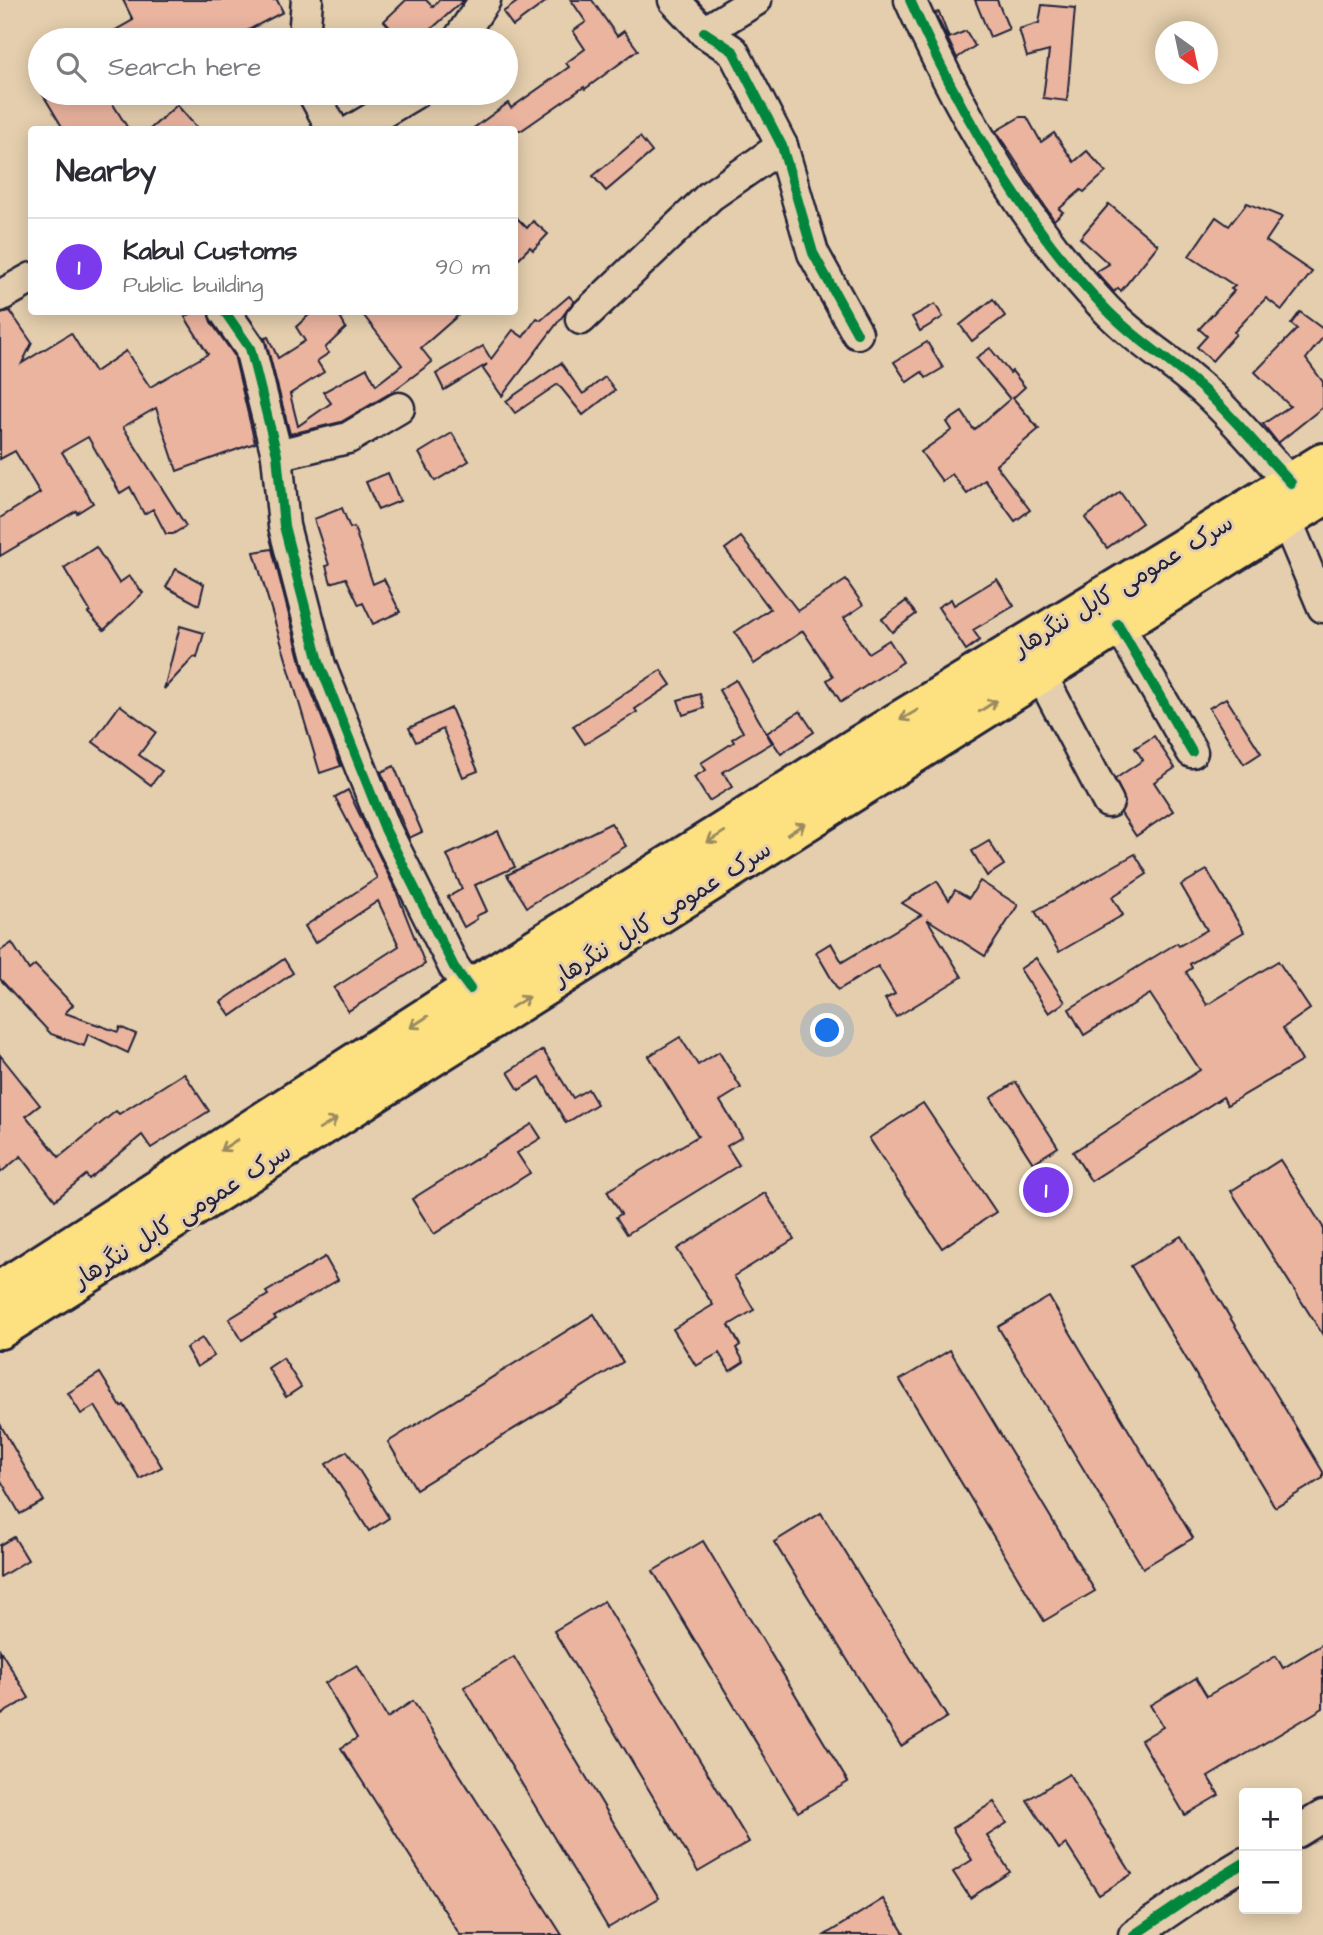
<!DOCTYPE html>
<meta charset="utf-8">
<style>
body{margin:0;font-family:"Architects Daughter","Playpen Sans Arabic",sans-serif;background:#f2f2f3;color:#2b2b33}
.controls{position:absolute;right:21px;bottom:21px;display:grid;overflow:hidden;border-radius:7px;box-shadow:0 4px 18px #0003}
.controls button{width:63px;height:63px;display:grid;place-items:center;padding:0;border:0;border-bottom:2px solid #e1e1e2;background:#fff;color:#2b2b33;font:35px sans-serif}
.compass{position:absolute;left:1155px;top:21px;width:63px;height:63px;border-radius:50%;background:#fff;box-shadow:0 4px 18px #0003;rotate:147deg}
.you{position:absolute;left:828px;top:1031px;width:24px;height:24px;margin:-18px;border:5px solid #fff;border-radius:50%;background:#1a73e8;box-shadow:0 0 0 10px #1a73e833}
.badge{display:grid;place-items:center;width:46px;height:46px;border-radius:50%;background:#7c3aed;color:#fff;font-size:23px;font-weight:700}
.pin{position:absolute;translate:-50% -50%;border:4px solid #fff;box-shadow:0 2px 7px #0006}
.list{margin:0;padding:0;list-style:none}
h2{display:flex;justify-content:space-between;align-items:center;height:91px;margin:0;padding:0 28px;font-size:30px}
h2 small{font-size:23px;font-weight:400;color:#7c7c81}
.list li{display:grid;grid-template-columns:46px 1fr auto;gap:21px;align-items:center;box-sizing:border-box;height:98px;padding:0 28px;border-top:2px solid #e1e1e2}
.list b{display:block;font-size:26px;white-space:nowrap}
.list p{margin:0;font-size:23px;white-space:nowrap;color:#7c7c81}
.list em{font-size:23px;font-style:normal;color:#7c7c81}
.icon{flex:none;width:38px;height:38px;fill:none;stroke:currentColor;stroke-width:2;stroke-linecap:round;stroke-linejoin:round}
.map{position:relative;flex:none;width:1323px;height:1935px;overflow:hidden}
.search{position:absolute;background:#fff;box-shadow:0 4px 18px #0003;left:28px;top:28px;width:490px;height:77px;display:flex;align-items:center;gap:18px;box-sizing:border-box;padding:0 24px;border-radius:38px;color:#7c7c81;font-size:26px}
.panel{position:absolute;background:#fff;box-shadow:0 4px 18px #0003;left:28px;top:126px;width:490px;height:189px;border-radius:7px}
.map>svg:first-child{display:block}
.building{fill:#eab49f;stroke:#22223b;stroke-width:2}
.lines{fill:none;stroke-linecap:round;stroke-linejoin:round}
.minor-casing{stroke:#22223b;stroke-width:35}
.highway-casing{stroke:#22223b;stroke-width:44}
.minor{stroke:#e4cead;stroke-width:30}
.highway{stroke:#fde080;stroke-width:38}
.cycleway-casing{stroke:#e4cead;stroke-width:15}
.cycleway{stroke:#00873e;stroke-width:10}
.oneway{stroke:#9a8a61}
.labels{text-anchor:middle;stroke-width:6;stroke-linejoin:round;paint-order:stroke}
.street-label{font-size:24px;fill:#22223b;stroke:#e4cead}
</style>
<div class="map">
<svg width="1323" height="1935" viewBox="0 0 1323 1935">
<rect width="100%" height="100%" fill="#e4cead"/>
<filter id="ink" filterUnits="userSpaceOnUse"><feTurbulence type="fractalNoise" baseFrequency=".0143" numOctaves="2"/><feDisplacementMap in="SourceGraphic" scale="14" xChannelSelector="R" yChannelSelector="G"/><feConvolveMatrix kernelMatrix="1 2 1 2 8 2 1 2 1" color-interpolation-filters="sRGB"/></filter>
<g filter="url(#ink)">
<g class="building">
<path d="M123 0H277L283 12 229 40H98L133 20Z"/>
<path d="M406 0H426L433 7 439 0H464L419 40H401L384 21Z"/>
<path d="M520 0H548L513 26 503 12Z"/>
<path d="M571 0H592L617 36 624 31 638 50 585 89 584 87 522 130H471L508 103 511 108 569 67 566 63 585 49 573 31 586 22Z"/>
<path d="M975 0H997L1009 29 990 37Z"/>
<path d="M1042 5 1075 8 1067 101 1043 98 1049 51 1027 57 1019 29 1039 23Z"/>
<path d="M939 12 949 38 966 31 975 46 957 58 958 60 935 13Z"/>
<path d="M42 93H106L129 130H64Z"/>
<path d="M177 105 199 130H149Z"/>
<path d="M1020 117H1027L1041 142 1054 133 1074 162 1087 151 1106 172 1084 192 1081 190 1059 209 1063 212 1054 220 996 131Z"/>
<path d="M640 137 652 152 606 191 593 176Z"/>
<path d="M1247 203 1282 217 1266 241 1312 272 1282 310 1266 298 1234 332 1236 334 1212 361 1197 347 1207 336 1199 329 1234 291 1231 289 1235 286 1189 256 1216 217 1229 226Z"/>
<path d="M1109 204 1158 245 1121 291 1118 288 1114 292 1096 272 1109 264 1080 238Z"/>
<path d="M514 215 527 228 533 221 548 234 533 250 530 247 514 263Z"/>
<path d="M569 296 574 301 502 396 483 369 487 364 444 390 436 374 483 346 491 359 513 330 523 337 537 318 541 320Z"/>
<path d="M993 299 1005 316 972 341 960 325Z"/>
<path d="M935 304 943 317 920 331 912 317Z"/>
<path d="M10 311 32 343 22 363 71 333 95 372 126 351 150 387 208 354 185 317 194 312H208L211 322 234 355 255 443 177 471 156 408 123 427 186 526 173 534H166L153 509 144 514 130 487 120 493 88 437 62 452 93 503 77 513 76 511 0 556V518L40 493 15 451 0 459V313Z"/>
<path d="M312 312H337L346 328 325 348 329 353 317 361 324 372 290 394 298 426 331 403 323 392 367 368 376 385 402 365 361 312H462L421 348 432 362 392 392 341 422 290 434 265 338 268 337 278 358 305 341 296 327Z"/>
<path d="M1300 312 1323 329V337L1306 359 1323 382V407L1278 443 1263 424 1290 406 1255 372 1297 329 1291 324Z"/>
<path d="M927 342 943 368 926 378 922 372 907 382 894 362Z"/>
<path d="M990 348 1010 373 1012 371 1025 387 1013 398 1039 429 996 465 1030 510 1015 521 985 480 967 494 952 474 942 481 921 452 952 430 947 422 962 412 974 430 1010 399 976 358Z"/>
<path d="M561 363 583 394 605 377 615 390 583 415 558 384 515 413 506 401Z"/>
<path d="M452 433 469 461 435 481 419 453Z"/>
<path d="M388 473 400 501 378 510 366 482Z"/>
<path d="M1120 492 1142 523 1107 548 1085 518Z"/>
<path d="M342 508 350 528 354 527 373 584 384 579 400 612 373 624 363 603 359 605 346 578 331 583 326 566 329 565 314 519Z"/>
<path d="M741 537 798 611 846 580 863 605 844 618 868 653 889 640 903 662 841 702 827 680 833 676 803 631 754 664 735 632 770 609 725 549Z"/>
<path d="M96 547 119 583 129 576 143 593 104 630 88 613 90 611 64 568Z"/>
<path d="M272 549 303 670 341 766 320 773 254 552Z"/>
<path d="M176 569 204 584 199 605 166 587Z"/>
<path d="M997 579 1014 606 973 630 980 640 966 650 938 607 951 599 954 605Z"/>
<path d="M906 601 916 614 892 632 882 619Z"/>
<path d="M180 626 204 633 197 658 194 657 164 689Z"/>
<path d="M661 670 671 685 635 709 637 712 585 744 573 726Z"/>
<path d="M736 680 772 743 723 772 732 787 709 801 694 777 706 770 701 763 734 742 732 739 743 732 719 690Z"/>
<path d="M700 694 704 708 683 715 678 700Z"/>
<path d="M1226 698 1261 753 1244 764 1209 708Z"/>
<path d="M120 705 156 732 139 755 162 771 151 785 93 742Z"/>
<path d="M451 708 478 771 463 777 443 729 416 742 409 728Z"/>
<path d="M800 711 814 732 781 754 767 733Z"/>
<path d="M1154 736 1175 768 1154 782 1173 811 1136 836 1121 813 1125 802 1115 779 1143 760 1135 748Z"/>
<path d="M394 766 422 832 409 838 381 772Z"/>
<path d="M348 790 396 891 425 964 348 1011 334 988 399 946 378 901 315 943 305 926 377 878 335 797Z"/>
<path d="M611 823 626 846 527 907 507 875Z"/>
<path d="M498 831 515 867 475 885 487 911 476 916 477 919 464 927 448 897 462 889 447 855Z"/>
<path d="M989 841 1004 865 987 876 972 851Z"/>
<path d="M1135 854 1147 874 1112 897 1123 915 1059 952 1035 911Z"/>
<path d="M1207 870 1244 932 1190 964 1192 968 1186 972 1207 1005 1278 961 1310 1009 1283 1028 1302 1061 1227 1105 1223 1097 1091 1181 1073 1152 1200 1070 1150 994 1084 1035 1069 1009 1177 943 1179 946 1207 930 1181 885Z"/>
<path d="M937 881 949 900 955 890 969 898 980 881 1018 905 985 956 927 919 962 977 896 1017 885 999 895 994 878 966 838 990 816 952 831 943 842 962 921 915 902 903Z"/>
<path d="M12 943 29 970 35 965 73 1005 65 1013 118 1032 120 1027 136 1034 128 1053 88 1034 84 1046 51 1034 0 979V951Z"/>
<path d="M1036 958 1065 1002 1049 1013 1020 969Z"/>
<path d="M284 959 293 973 231 1016 221 1002Z"/>
<path d="M680 1037 698 1065 719 1052 741 1088 720 1101 742 1137 727 1146 739 1165 627 1234 616 1217 621 1214 607 1191 698 1136 649 1056Z"/>
<path d="M543 1050 573 1098 588 1089 597 1104 566 1123 540 1077 519 1090 508 1072Z"/>
<path d="M0 1055 40 1105 26 1116 59 1157 116 1111 119 1114 184 1073 209 1111 151 1148 142 1135 89 1179 86 1175 55 1200 21 1156 0 1173Z"/>
<path d="M1016 1082 1058 1147 1033 1163 991 1098Z"/>
<path d="M923 1103 996 1212 942 1248 869 1138Z"/>
<path d="M532 1124 541 1138 517 1153 530 1173 434 1234 412 1199Z"/>
<path d="M1280 1160 1323 1227V1335L1231 1191Z"/>
<path d="M765 1193 794 1239 734 1276 754 1310 729 1325 740 1345 736 1348 744 1362 730 1371 719 1353 696 1366 673 1329 713 1305 677 1249Z"/>
<path d="M1181 1236 1323 1472V1478L1275 1507 1131 1266Z"/>
<path d="M325 1257 338 1280 274 1317 276 1319 242 1340 229 1319 268 1295 266 1292Z"/>
<path d="M1049 1297 1193 1538 1143 1568 998 1327Z"/>
<path d="M594 1314 623 1362 416 1489 388 1442Z"/>
<path d="M202 1338 214 1356 197 1367 186 1348Z"/>
<path d="M950 1350 1095 1591 1044 1621 900 1380Z"/>
<path d="M283 1358 301 1387 286 1397 268 1368Z"/>
<path d="M100 1373 121 1407 124 1405 162 1467 140 1479 95 1406 81 1414 68 1393Z"/>
<path d="M0 1424 44 1501 20 1514 0 1479Z"/>
<path d="M347 1451 389 1518 369 1531 326 1464Z"/>
<path d="M821 1513 947 1717 901 1746 774 1542Z"/>
<path d="M14 1537 28 1560 0 1577V1545Z"/>
<path d="M703 1541 848 1782 798 1812 653 1571Z"/>
<path d="M604 1601 749 1842 698 1872 554 1631Z"/>
<path d="M1323 1644V1708L1208 1777 1219 1795 1185 1815 1141 1740 1163 1727 1150 1705 1196 1678 1207 1696 1276 1656 1283 1668Z"/>
<path d="M0 1650 29 1698 0 1715Z"/>
<path d="M514 1657 659 1898 608 1928 464 1687Z"/>
<path d="M357 1665 387 1718 413 1701 562 1935H460L341 1748 357 1738 325 1683Z"/>
<path d="M1069 1774 1132 1874 1099 1895 1066 1844 1059 1849 1027 1800Z"/>
<path d="M994 1802 1007 1823 987 1836 1010 1872 970 1898 953 1872 972 1860 952 1828Z"/>
<path d="M883 1899 905 1935H825Z"/>
</g>
<g class="lines">
<g class="minor-casing">
<g id="minor">
<path d="M674 0 704 32 756 0"/>
<path d="M910 0C959 111 1021 220 1105 308 1135 340 1175 363 1207 393 1237 421 1263 453 1291 483"/>
<path d="M704 32 733 51 782 146 813 253 857 333"/>
<path d="M307 40 305 24 307 0"/>
<path d="M458 40 485 0"/>
<path d="M313 93 333 130"/>
<path d="M353 130 415 93"/>
<path d="M0 296 32 278"/>
<path d="M225 312 250 348 277 455 284 526 320 665 385 829 454 967 470 989"/>
<path d="M581 319 710 196 782 146"/>
<path d="M277 455 348 438 399 408"/>
<path d="M1286 519 1323 607"/>
<path d="M1118 624 1192 752"/>
<path d="M1040 673 1108 802"/>
<path d="M1297 1832 1323 1816"/>
<path d="M1134 1935 1206 1886 1244 1863"/>
</g>
</g>
<g class="highway-casing">
<g id="highway">
<path d="M0 1291 470 989 723 832 855 748 1323 463"/>
<path d="M0 1329 1323 496"/>
</g>
</g>
<use href="#minor" class="minor"/>
<use href="#highway" class="highway"/>
<g class="cycleway-casing">
<g id="cycleway">
<path d="M910 0C959 111 1021 220 1105 308 1135 340 1175 363 1207 393 1237 421 1263 453 1291 483"/>
<path d="M704 32 733 51 782 146 813 253 857 333"/>
<path d="M225 312 250 348 277 455 284 526 320 665 385 829 454 967 470 989"/>
<path d="M1118 624 1192 752"/>
<path d="M1134 1935 1206 1886 1244 1863"/>
</g>
</g>
<use href="#cycleway" class="cycleway"/>
</g>
<defs><path id="oneway-shaft" d="M-6 0H5M1.5-3L5.5 0L1.5 3" fill="none" stroke-width="1.6" stroke-linecap="round" stroke-linejoin="round" transform="scale(1.75)"/></defs>
<g class="oneway">
<use href="#oneway-shaft" transform="translate(988 706) rotate(-33)"/>
<use href="#oneway-shaft" transform="translate(909 715) rotate(149)"/>
<use href="#oneway-shaft" transform="translate(796 829) rotate(-33)"/>
<use href="#oneway-shaft" transform="translate(716 837) rotate(148)"/>
<use href="#oneway-shaft" transform="translate(520 1002) rotate(-32)"/>
<use href="#oneway-shaft" transform="translate(419 1022) rotate(147)"/>
<use href="#oneway-shaft" transform="translate(328 1124) rotate(-32)"/>
<use href="#oneway-shaft" transform="translate(229 1145) rotate(147)"/>
</g>
</g>
<g class="labels">
<g class="street-label">
<text transform="translate(1123 585) rotate(-31)" y="8">سرک عمومی کابل ننگرهار</text>
<text transform="translate(662 913) rotate(-32)" y="8">سرک عمومی کابل ننگرهار</text>
<text transform="translate(182 1215) rotate(-32)" y="8">سرک عمومی کابل ننگرهار</text>
</g>
</g>
</svg>
<div class="controls">
<button>+</button>
<button>−</button>
</div>
<svg class="compass" viewBox="-18 -18 36 36"><path d="M0-13l5 13h-10z" fill="#e53935"/><path d="M0 13l5-13h-10z" fill="#7c7c81"/></svg>
<div class="you"></div>
<div class="pin badge" style="left:1046px;top:1190px">1</div>
<div class="search"><svg class="icon" aria-label="search" viewBox="0 0 24 24"><circle cx="10" cy="10" r="6"/><path d="M15 15l6 6"/></svg>Search here</div>
<section class="panel">
<h2>Nearby<small></small></h2>
<ul class="list">
<li><span class="badge">1</span><div><b>Kabul Customs</b><p>Public building</p></div><em>90 m</em></li>
</ul>
</section>
</div>
